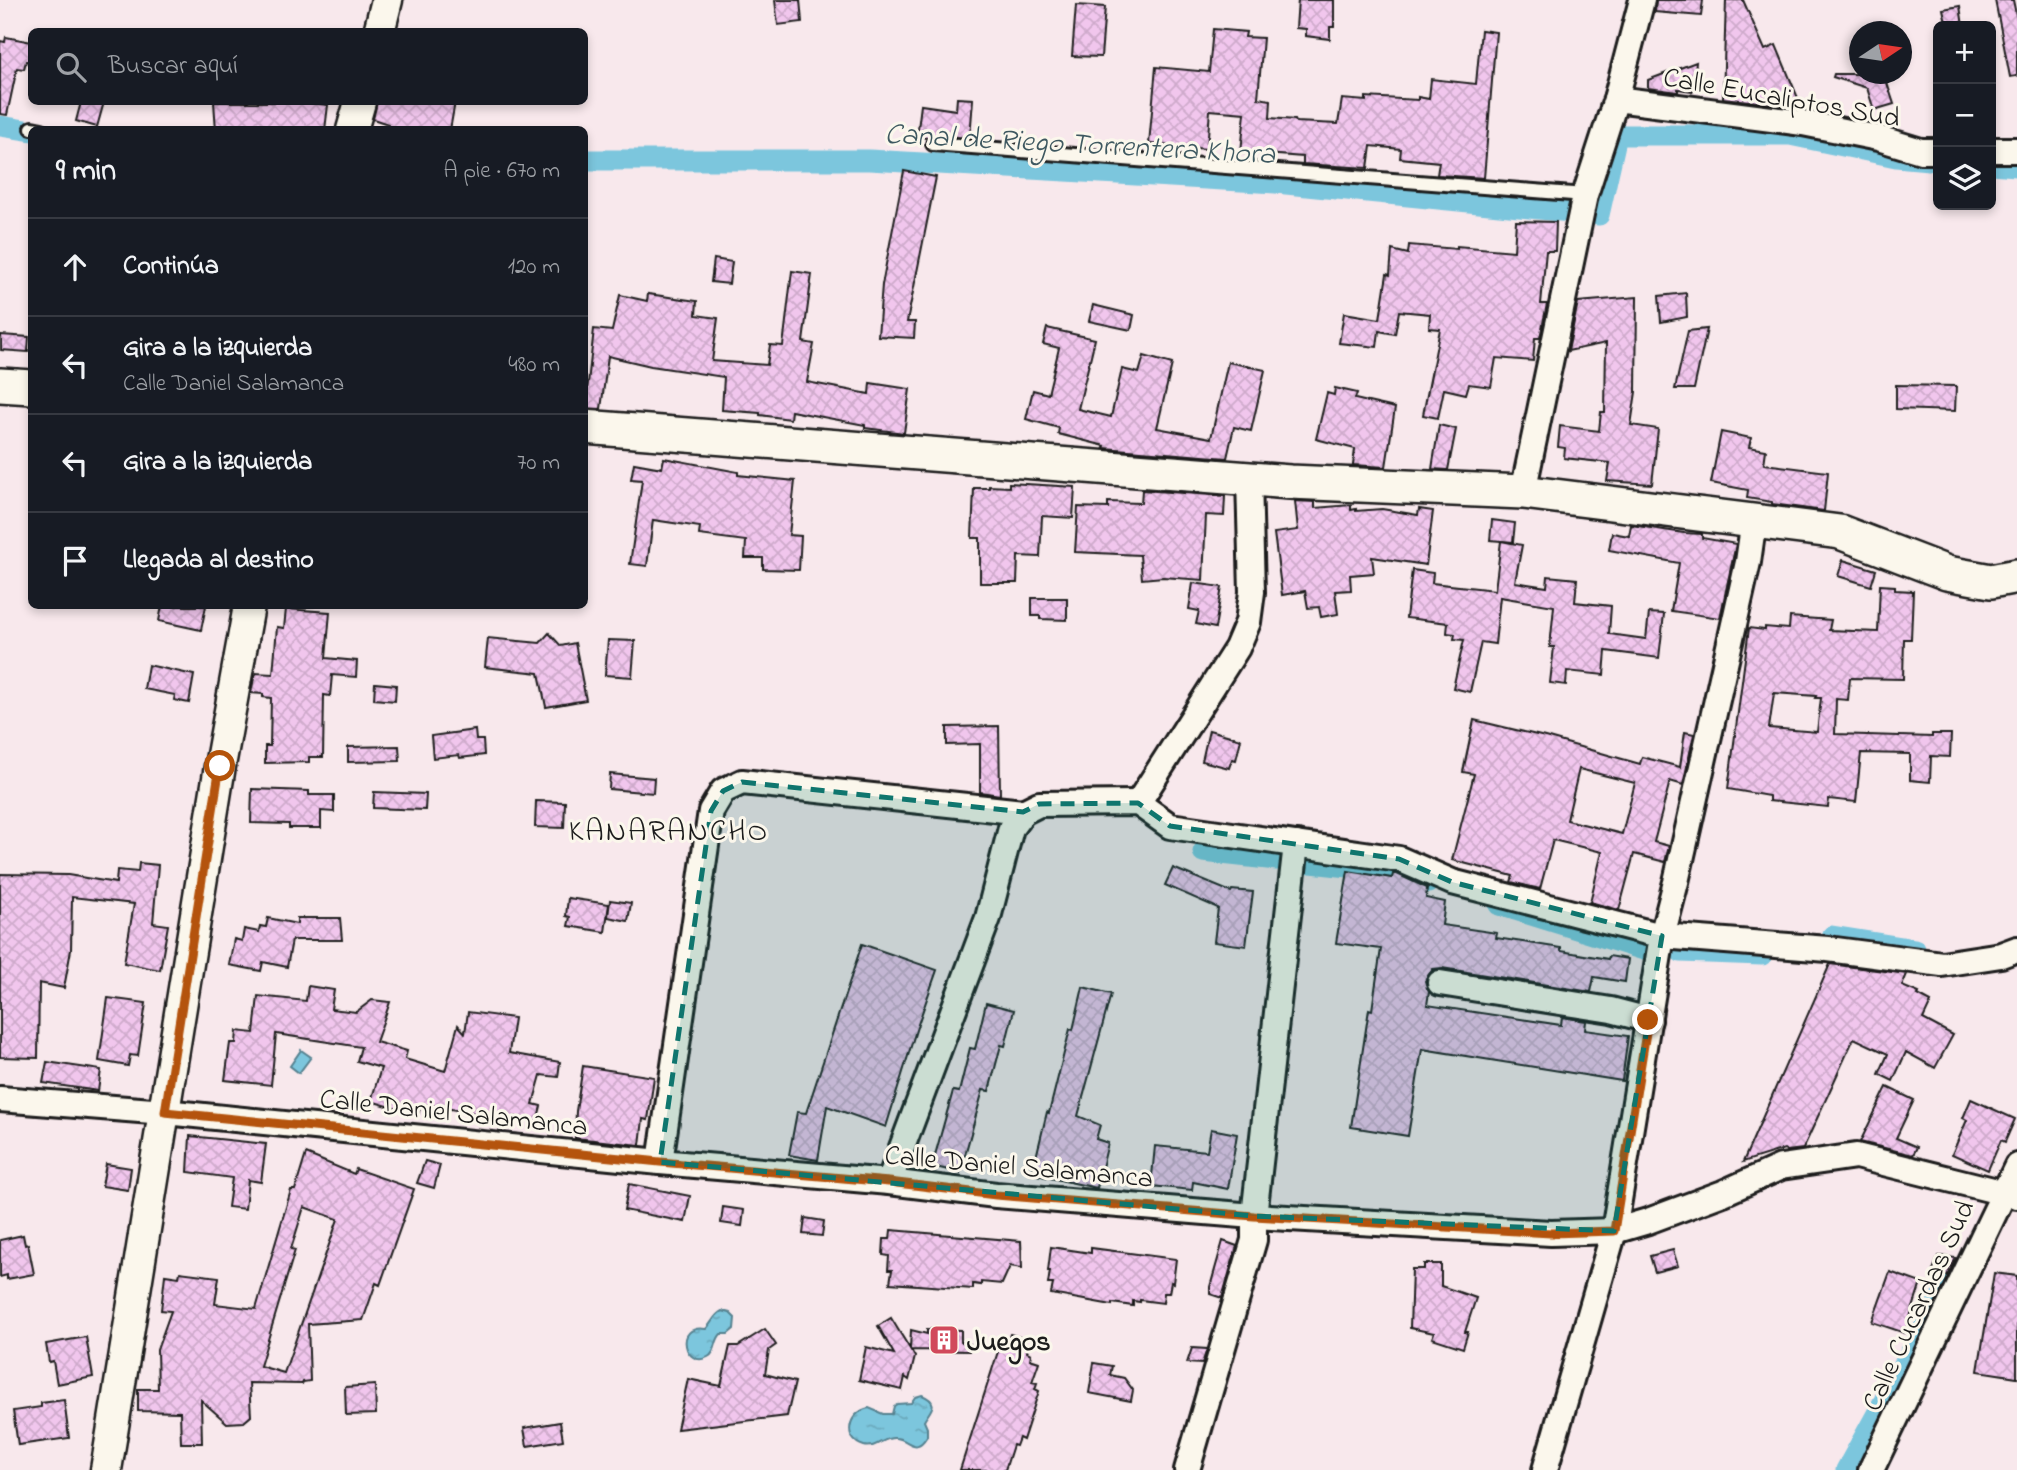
<!DOCTYPE html>
<html lang="es">
<meta charset="utf-8">
<style>
body{margin:0;font-family:"Indie Flower",sans-serif;background:#242831;color:#f1f3f6}
.controls{position:absolute;right:21px;top:21px;display:grid;overflow:hidden;border-radius:10px;box-shadow:0 4px 10px #0003}
.controls button{width:63px;height:63px;display:grid;place-items:center;padding:0;border:0;border-bottom:2px solid #363941;background:#171b24;color:#f1f3f6;font:35px sans-serif}
.compass{position:absolute;left:1849px;top:21px;width:63px;height:63px;border-radius:50%;background:#171b24;box-shadow:0 4px 10px #0003;rotate:77deg}
.stop{position:absolute;width:21px;height:21px;margin:-16px;border:5px solid #b45309;border-radius:50%;background:#fff}
.stop.end{background:#b45309;border-color:#fff;box-shadow:0 2px 7px #0008}
.list{margin:0;padding:0;list-style:none}
h2{display:flex;justify-content:space-between;align-items:center;height:91px;margin:0;padding:0 28px;font-size:30px}
h2 small{font-size:23px;font-weight:400;color:#9ea1a6}
.list li{display:grid;grid-template-columns:46px 1fr auto;gap:21px;align-items:center;box-sizing:border-box;height:98px;padding:0 28px;border-top:2px solid #363941}
.list b{display:block;font-size:26px;white-space:nowrap}
.list p{margin:0;font-size:23px;white-space:nowrap;color:#9ea1a6}
.list em{font-size:23px;font-style:normal;color:#9ea1a6}
.icon{flex:none;width:38px;height:38px;fill:none;stroke:currentColor;stroke-width:2;stroke-linecap:round;stroke-linejoin:round}
.map{position:relative;flex:none;width:2017px;height:1470px;overflow:hidden}
.search{position:absolute;background:#171b24;box-shadow:0 4px 10px #0003;left:28px;top:28px;width:560px;height:77px;display:flex;align-items:center;gap:18px;box-sizing:border-box;padding:0 24px;border-radius:10px;color:#9ea1a6;font-size:26px}
.panel{position:absolute;background:#171b24;box-shadow:0 4px 10px #0003;left:28px;top:126px;width:560px;height:483px;border-radius:10px}
.map>svg:first-child{display:block}
.water{fill:url(#water-ripples);stroke:#568290;stroke-width:2}
.lines{fill:none;stroke-linecap:round;stroke-linejoin:round}
.canal{stroke:#7cc6dd;stroke-width:21}
.building{fill:url(#building-cross-hatch);stroke:#1c1c1c;stroke-width:2;fill-rule:evenodd}
.service-casing{stroke:#1c1c1c;stroke-width:18}
.minor-casing{stroke:#1c1c1c;stroke-width:30}
.tertiary-casing{stroke:#1c1c1c;stroke-width:35}
.secondary-casing{stroke:#1c1c1c;stroke-width:38}
.service{stroke:#fbf7ec;stroke-width:12}
.minor{stroke:#fbf7ec;stroke-width:24}
.tertiary{stroke:#fbf7ec;stroke-width:30}
.secondary{stroke:#fbf7ec;stroke-width:33}
.route{stroke:#b45309;stroke-width:9}
.marked{fill:#0f766e;fill-opacity:0.2;stroke:#0f766e;stroke-width:5;stroke-dasharray:14 9;stroke-linejoin:round}
.labels{text-anchor:middle;stroke-width:6;stroke-linejoin:round;paint-order:stroke}
.street-label{font-size:28px;fill:#1c1c1c;stroke:#fbf7ec}
.poi-label{font-size:28px;font-weight:bold;fill:#1c1c1c;stroke:#fbf7ec;text-anchor:start}
.water-label{font-size:30px;font-style:italic;fill:#3e5860;stroke:#fbf7ec}
.neighbourhood-label{font-size:30px;letter-spacing:2px;fill:#1c1c1c;stroke:#fbf7ec}
</style>
<div class="map">
<svg width="2017" height="1470" viewBox="0 0 2017 1470">
<defs>
<pattern id="water-ripples" width="26" height="14" patternUnits="userSpaceOnUse" patternTransform="scale(1.75)"><rect width="26" height="14" fill="#7cc6dd"/><path d="M2 4q2-2 4 0t4 0M15 11q2-2 4 0t4 0" fill="none" stroke="#6baabd"/></pattern>
<pattern id="building-cross-hatch" width="8" height="8" patternUnits="userSpaceOnUse" patternTransform="scale(1.75)"><rect width="8" height="8" fill="#f1c6ed"/><path d="M0 0l8 8M0 8l8-8" fill="none" stroke="#ceaacb"/></pattern>
</defs>
<rect width="100%" height="100%" fill="#f8e8ec"/>
<filter id="ink" filterUnits="userSpaceOnUse"><feTurbulence type="fractalNoise" baseFrequency=".0143" numOctaves="2"/><feDisplacementMap in="SourceGraphic" scale="14" xChannelSelector="R" yChannelSelector="G"/><feConvolveMatrix kernelMatrix="1 2 1 2 8 2 1 2 1" color-interpolation-filters="sRGB"/></filter>
<g filter="url(#ink)">
<g class="water">
<path d="M301 1050 311 1057 299 1073 290 1066Z"/>
<path d="M722 1311 730 1313 735 1318 734 1329 728 1334H721C714 1341 717 1352 708 1357 685 1370 673 1323 706 1329 712 1323 714 1315 722 1311Z"/>
<path d="M922 1395C941 1403 930 1410 924 1421L927 1428V1436C915 1456 909 1438 895 1438 883 1437 877 1449 864 1446 842 1440 848 1412 869 1408L883 1414H892L894 1406 897 1404 911 1403 915 1397Z"/>
</g>
<g class="lines">
<g class="canal">
<path d="M0 126 32 131"/>
<path d="M584 160H869L1276 183 1571 212"/>
<path d="M1991 164 2017 166"/>
<path d="M1587 214 1599 215 1617 135H1790L1896 157 1929 160"/>
<path d="M1203 852 1277 860"/>
<path d="M1311 863 1396 872 1428 883"/>
<path d="M1499 905 1644 950 1651 951"/>
<path d="M1832 936 1915 949"/>
<path d="M1681 952 1762 955"/>
<path d="M1846 1470 1953 1275"/>
</g>
</g>
<g class="building">
<path d="M775 0H800L802 22 778 25Z"/>
<path d="M1298 0H1334V27H1330V39L1306 36V29L1296 28Z"/>
<path d="M1656 0H1703L1701 16 1655 12Z"/>
<path d="M1726 0H1743L1765 50 1776 45 1798 98 1789 102 1791 106 1723 98Z"/>
<path d="M1995 0H2013L2017 19V76L2010 77Z"/>
<path d="M1076 5 1105 7 1101 57 1072 56Z"/>
<path d="M1960 6 1963 26H1947L1943 9Z"/>
<path d="M1213 29 1246 32 1245 37 1263 38 1258 98 1271 100 1270 118 1295 120 1296 122 1338 124 1342 99 1366 101V97L1418 100V97L1429 99 1431 79 1476 84 1481 30 1496 32 1484 178 1437 175 1439 162 1400 158 1401 149 1371 146 1368 168 1303 164V157L1241 152 1245 113 1210 110 1207 149 1149 144 1156 67 1209 72Z"/>
<path d="M6 37 32 42V62L26 61 24 69 17 68 7 115 0 114V41L5 42Z"/>
<path d="M1696 62 1693 91 1678 89V92L1648 88V80Z"/>
<path d="M1834 74H1884L1894 104 1874 110 1867 88 1833 77Z"/>
<path d="M957 98 973 99 970 138 934 135 927 138 917 137 921 105 956 110Z"/>
<path d="M81 102H104L97 127 76 121Z"/>
<path d="M214 102H301L328 105 325 130H216Z"/>
<path d="M377 102H455L450 130H387L388 124 373 119Z"/>
<path d="M904 171 936 177 907 322H915L914 338 878 336 882 285Z"/>
<path d="M1516 221 1556 222 1555 251H1546L1541 304H1547L1540 338H1535L1533 361 1496 358 1491 387 1469 384 1466 394 1444 389 1438 418 1423 415 1440 329 1429 328 1430 314 1399 311 1395 334 1379 331 1377 347 1339 343 1344 313 1380 319 1387 274 1390 275 1392 250 1408 254 1409 245 1457 249V246L1514 251Z"/>
<path d="M714 259 732 262 729 284 711 282Z"/>
<path d="M792 271 812 274 803 342 814 344 807 382 869 394 870 383 910 389 904 433 865 428V425L791 411 790 419 760 415V413L722 410 724 377 651 366 608 356 601 409 584 408V392H587L594 329 612 331 620 295 647 301 648 294 697 301 696 315 718 318 712 361 767 365 770 345 783 346Z"/>
<path d="M1686 293 1687 317 1661 322 1659 296Z"/>
<path d="M1637 297 1636 392 1631 425 1658 429 1652 484 1607 481 1610 463 1564 458 1565 448 1558 447 1560 426 1599 431 1601 412H1605L1606 343 1568 351 1578 302Z"/>
<path d="M1093 305 1134 315 1131 330 1089 321Z"/>
<path d="M1047 328 1095 339 1078 409 1111 417 1122 369 1139 373 1144 356 1172 364 1157 428 1211 438 1228 362 1265 370 1251 431 1234 427 1227 458 1104 448 1105 446 1058 434 1059 428 1026 419 1033 390 1048 394 1059 348 1043 344Z"/>
<path d="M1707 329 1694 389H1675L1688 331Z"/>
<path d="M1 335 29 337 28 352 1 350Z"/>
<path d="M1896 385 1956 386 1955 411 1896 409Z"/>
<path d="M1335 388 1357 393 1355 399 1395 408 1386 467 1353 465 1355 449 1316 439 1327 393 1334 395Z"/>
<path d="M1439 425 1456 429 1448 470 1432 469Z"/>
<path d="M1721 432 1751 438 1749 447 1766 450 1764 464 1828 472 1824 511 1772 504V502L1747 498 1748 490 1711 483Z"/>
<path d="M664 458 738 472V475L795 481 789 535 801 536 799 570 763 569V558H745L746 541 699 535 700 527 653 520 647 566 630 564 642 480 631 479 634 463 662 468Z"/>
<path d="M1009 483 1075 487 1073 518 1042 516 1040 557 1018 556 1017 583H980V538H972L974 488H989V486L1009 487Z"/>
<path d="M1142 490 1225 496 1224 516 1206 515 1203 580 1163 577 1142 579 1140 555 1075 552 1078 507 1108 508V502L1141 503Z"/>
<path d="M1295 501 1315 502V508L1351 505V510L1356 509V511L1382 509 1418 515 1419 509 1433 511 1426 565 1372 557 1374 573 1350 575 1351 590 1335 591 1338 614 1321 617 1319 607 1308 608 1305 591 1282 595 1274 533 1298 530Z"/>
<path d="M1492 520 1515 523 1513 542 1490 540Z"/>
<path d="M1631 525 1684 533 1702 534V538L1736 544 1720 618 1671 611 1679 563 1609 550 1612 533 1629 536Z"/>
<path d="M1501 541 1522 545 1515 582 1547 587 1548 576 1577 579 1575 602 1611 606 1609 634 1646 639 1649 613 1664 614 1659 658 1606 651 1604 675 1567 671 1566 685 1550 683 1554 647H1550L1554 606 1500 597 1495 644 1481 642 1470 692 1453 688 1464 640 1454 639 1455 634 1447 633 1448 623 1406 618 1412 570 1433 573 1432 583 1495 590Z"/>
<path d="M1843 560 1876 570 1871 586 1838 576Z"/>
<path d="M1193 583 1222 587 1215 628 1196 624 1199 611 1189 609Z"/>
<path d="M1880 585 1895 586V590L1913 591 1911 639H1904L1903 679 1850 678 1848 700 1836 699 1835 734 1932 737V734H1951L1950 757 1931 756 1930 782 1910 780V754L1861 753 1856 802 1829 799 1828 807 1769 801V796L1728 789 1749 628 1765 630V627L1789 629 1790 617 1831 620 1829 630 1878 632ZM1774 693 1816 696 1815 698H1821L1817 732 1769 728Z"/>
<path d="M1032 598H1067V620L1040 619V616H1032Z"/>
<path d="M162 606H206L201 630 159 621Z"/>
<path d="M286 609 330 612 326 658 357 661 356 677 332 675 330 696 324 695 323 757H309V762L265 763V746H270L271 698 263 697V694L251 693 255 673 273 674 277 627 284 628Z"/>
<path d="M549 633 561 646 575 643 586 700 546 707 539 673 485 667 488 638 540 643Z"/>
<path d="M608 640 635 641 632 677 605 675Z"/>
<path d="M148 665 194 675 189 703 174 700 175 695 144 689Z"/>
<path d="M375 683 396 685 395 701 374 699Z"/>
<path d="M1474 720 1545 737 1640 764 1642 757 1680 767 1685 732 1694 734 1683 785 1670 781 1654 842 1669 846 1665 862 1634 854 1619 910 1590 902 1602 852 1553 840 1540 889 1511 882 1513 876 1452 860 1474 774 1463 772ZM1579 769 1635 783 1622 834 1567 820Z"/>
<path d="M999 726 1000 795 980 792V744L947 745V727Z"/>
<path d="M475 730 476 740H483L484 755 460 758 459 755 433 758 431 736Z"/>
<path d="M1209 730 1241 739 1236 760 1232 759 1229 768 1202 761Z"/>
<path d="M399 746 400 761 348 762V747Z"/>
<path d="M610 774 654 778 653 793 609 789Z"/>
<path d="M252 789 309 791V795H334V812L321 811V828H289V824L251 823Z"/>
<path d="M374 792 426 794 425 810 373 808Z"/>
<path d="M536 801 565 802 564 828 535 827Z"/>
<path d="M139 863 158 865 153 923 168 925 160 970 124 963 134 904 72 897 71 950 64 988 39 983 38 1058 0 1057V874L68 875 116 883 117 870 138 872Z"/>
<path d="M1173 868 1231 892 1232 890 1253 892 1246 946 1214 942 1218 908 1165 885Z"/>
<path d="M1348 871 1392 878 1393 874H1397L1427 888 1426 898 1445 902 1442 925 1497 933 1496 938 1561 948V951L1608 959 1609 956 1628 959 1625 982 1594 977 1591 992 1442 968 1433 969 1425 981 1429 992 1427 1005 1561 1025 1562 1017 1586 1021 1585 1030 1628 1036 1622 1081 1422 1049 1408 1136 1351 1127 1369 1009 1372 1010 1381 949 1336 943Z"/>
<path d="M568 898 609 904 605 932 568 926 570 917 566 916Z"/>
<path d="M610 900 631 903 628 921 608 917Z"/>
<path d="M268 918 297 924V918H340L342 940H292L287 967 263 962 261 971 229 965 234 939 242 941 244 929 259 932 260 926 266 927Z"/>
<path d="M862 944 937 970 916 1030 886 1127 827 1106 818 1160 789 1155 797 1112 806 1113Z"/>
<path d="M1830 964 1907 974 1902 986 1919 993 1918 995 1931 1002 1923 1019 1953 1035 1935 1068 1906 1052 1893 1081 1879 1074 1888 1054 1854 1038 1803 1149 1787 1151 1784 1149 1743 1162Z"/>
<path d="M308 986 334 990 331 1009 356 1012 372 1000 390 1002 376 1042 407 1051 405 1059 445 1071 458 1025 465 1033 468 1012 514 1018 509 1053 560 1062 558 1077 541 1075 533 1104 541 1106 537 1122 516 1117 515 1120 421 1104 418 1115 371 1101 381 1068 357 1061 361 1047 276 1034 271 1085 225 1080 230 1043H236L237 1031 254 1033 258 996 306 1001Z"/>
<path d="M1083 987 1111 994 1078 1116 1100 1125 1096 1139 1108 1143 1097 1188 1032 1174 1047 1112 1049 1113 1070 1029 1073 1030Z"/>
<path d="M108 998 146 1003 138 1056 130 1055 128 1066 99 1061Z"/>
<path d="M986 1003 1014 1010 1005 1046 1001 1045 989 1091 983 1090 960 1173 932 1166 953 1091 959 1092 970 1048 975 1049Z"/>
<path d="M47 1062 101 1070 98 1091 43 1083Z"/>
<path d="M583 1066 654 1077 648 1120 643 1119 640 1145 575 1138 576 1111Z"/>
<path d="M1887 1087 1914 1100 1896 1138 1917 1147 1913 1155 1860 1142Z"/>
<path d="M1971 1099 2015 1119 2005 1142 2001 1140 1988 1170 1952 1154 1967 1120 1963 1118Z"/>
<path d="M1211 1129 1237 1134 1228 1189 1193 1182 1192 1190 1151 1186 1155 1146 1207 1151Z"/>
<path d="M190 1136 266 1144 261 1182 248 1180 245 1209 228 1207 232 1178 188 1172Z"/>
<path d="M306 1154 354 1174 356 1169 414 1189 380 1285 376 1283 363 1320 308 1324 310 1381 303 1382 302 1384 249 1383 251 1416 244 1422 227 1423 201 1400 202 1443H181L180 1412 138 1411V1389H158L157 1350 171 1311 161 1310 165 1275 179 1277 180 1272 219 1277 215 1304 256 1309 291 1190H295ZM304 1207 338 1219 284 1373 260 1366 295 1250 291 1249Z"/>
<path d="M425 1161 440 1165 434 1188 417 1183Z"/>
<path d="M106 1164 131 1168 128 1190 102 1186Z"/>
<path d="M629 1184 690 1196 685 1222 624 1210Z"/>
<path d="M723 1207 744 1210 742 1226 721 1223Z"/>
<path d="M805 1218 824 1221 822 1236 803 1234Z"/>
<path d="M891 1230 1021 1241 1022 1268 1010 1266 1002 1284 981 1282V1285L973 1284V1289L890 1283 892 1270H888L889 1256 883 1255 884 1239H890Z"/>
<path d="M23 1235 25 1245 28 1244 34 1274 7 1279V1275L0 1277V1240Z"/>
<path d="M1223 1241 1237 1246 1222 1298 1210 1294V1287Z"/>
<path d="M1051 1247 1091 1253V1248L1176 1259 1173 1283 1171 1282 1169 1293H1164L1163 1303 1140 1300V1302L1133 1301V1306L1112 1303V1305L1051 1294 1053 1284H1048L1050 1271H1048Z"/>
<path d="M1673 1250 1678 1266 1655 1272 1650 1256Z"/>
<path d="M1939 1256 1956 1258 1947 1276 1933 1270Z"/>
<path d="M1424 1264H1441V1286L1476 1298 1465 1332H1468L1463 1348 1432 1338 1434 1333 1410 1328 1412 1269H1424Z"/>
<path d="M1890 1272 1921 1283 1905 1333 1872 1322Z"/>
<path d="M1994 1273 2017 1276V1377L1978 1371Z"/>
<path d="M891 1318 910 1349 911 1330 927 1334V1329L961 1330V1342L970 1344 969 1351 911 1350 915 1357 909 1380 905 1377 902 1390 859 1380 866 1347 894 1354 878 1326Z"/>
<path d="M765 1329 776 1345 769 1350 765 1374 795 1382 787 1416 677 1429 688 1379 721 1386 730 1346H738Z"/>
<path d="M1010 1334 1025 1339 1023 1346H1028L1027 1352 1031 1354 1030 1359 1039 1362 1032 1382 1037 1383 1035 1389 1039 1391 1023 1440 1019 1438 1016 1446 1013 1445 1005 1470H960L1002 1339 1008 1341Z"/>
<path d="M86 1337 93 1377 57 1384 53 1361 49 1362 46 1344Z"/>
<path d="M1192 1348 1207 1349 1202 1364 1187 1363Z"/>
<path d="M1094 1363 1112 1366 1110 1375 1124 1378 1133 1390 1131 1401 1089 1393Z"/>
<path d="M375 1385 376 1414 346 1415 345 1387Z"/>
<path d="M64 1400 69 1438 18 1445 13 1411 41 1407V1403Z"/>
<path d="M560 1422 563 1440 527 1446 524 1428Z"/>
</g>
<g class="lines">
<g class="service-casing">
<g id="service">
<path d="M32 128 42 130"/>
<path d="M933 144 1585 195"/>
</g>
</g>
<g class="minor-casing">
<g id="minor">
<path d="M1616 99 1803 123 1878 138 1921 151H1938"/>
<path d="M1991 150H2017"/>
<path d="M1523 492 1585 195 1616 99 1642 0"/>
<path d="M1138 803 1237 648 1248 622 1252 592 1249 478"/>
<path d="M1440 983 1611 1010 1649 1020"/>
<path d="M0 1099 165 1112 660 1162 889 1182 996 1195 1254 1216 1551 1233 1614 1231 1648 1221 1723 1193 1781 1167 1856 1156 2017 1196"/>
<path d="M660 1162 711 811 723 791 742 782 1023 812"/>
<path d="M889 1182 988 918 1011 828 1023 812 1039 804 1138 803 1170 826 1399 859 1452 882 1662 936 1828 949 1942 964 2001 955 2017 949"/>
<path d="M1187 1470 1254 1240V1216L1296 844"/>
<path d="M1545 1470 1614 1231 1662 936 1676 882 1748 562 1754 520"/>
<path d="M1871 1470 2017 1166"/>
</g>
</g>
<g class="tertiary-casing">
<g id="tertiary">
<path d="M379 32 387 0"/>
<path d="M352 130 360 102"/>
<path d="M106 1470 220 766 249 606"/>
</g>
</g>
<g class="secondary-casing">
<g id="secondary">
<path d="M0 385 32 387"/>
<path d="M584 427 1290 482 1523 492 1840 532 1947 573 1991 581 2017 576"/>
</g>
</g>
<use href="#service" class="service"/>
<use href="#minor" class="minor"/>
<use href="#tertiary" class="tertiary"/>
<use href="#secondary" class="secondary"/>
</g>
</g>
<g class="lines" filter="url(#ink)">
<path class="route" d="M220 766 165 1112 660 1162 889 1182 996 1195 1254 1216 1551 1233 1614 1231 1648 1020"/>
</g>
<path class="marked" d="M742 782 1023 812 1039 804 1138 803 1170 826 1399 859 1452 882 1662 936 1614 1231 1254 1216 660 1162 711 811 723 791Z"/>
<defs>
<g id="building-square" transform="scale(1.575)"><rect x="-9" y="-9" width="18" height="18" rx="4" fill="#d1495b" stroke="#fbf7ec"/><path d="M-4-6H4V6H1V3H-1V6H-4ZM-2.5-4.3h1.7v1.8h-1.7ZM.8-4.3h1.7v1.8H.8ZM-2.5-1h1.7V.8h-1.7ZM.8-1h1.7V.8H.8Z" fill="#fff"/></g>
</defs>
<g fill-rule="evenodd">
<use href="#building-square" x="944" y="1340"/>
</g>
<g class="labels">
<g class="street-label">
<text transform="translate(1782 96) rotate(10)" y="10">Calle Eucaliptos Sud</text>
<text transform="translate(454 1111) rotate(6)" y="10">Calle Daniel Salamanca</text>
<text transform="translate(1019 1165) rotate(5)" y="10">Calle Daniel Salamanca</text>
<text transform="translate(1917 1305) rotate(-65)" y="10">Calle Cucardas Sud</text>
</g>
<g class="poi-label">
<text x="967" y="1350">Juegos</text>
</g>
<g class="water-label">
<text transform="translate(1080 143) rotate(3)" y="10">Canal de Riego Torrentera Khora</text>
</g>
<g class="neighbourhood-label">
<text x="669" y="840">KANARANCHO</text>
</g>
</g>
</svg>
<div class="controls">
<button>+</button>
<button>−</button>
<button><svg class="icon" aria-label="layers" viewBox="0 0 24 24"><path d="M12 4l9 5-9 5-9-5zM3 14l9 5 9-5"/></svg></button>
</div>
<svg class="compass" viewBox="-18 -18 36 36"><path d="M0-13l5 13h-10z" fill="#e53935"/><path d="M0 13l5-13h-10z" fill="#9ea1a6"/></svg>
<div class="stop" style="left:220px;top:766px"></div>
<div class="stop end" style="left:1648px;top:1020px"></div>
<div class="search"><svg class="icon" aria-label="search" viewBox="0 0 24 24"><circle cx="10" cy="10" r="6"/><path d="M15 15l6 6"/></svg>Buscar aquí</div>
<section class="panel">
<h2>9 min<small>A pie · 670 m</small></h2>
<ul class="list">
<li><svg class="icon" aria-label="ahead" viewBox="0 0 24 24"><path d="M12 20V5M6 11l6-6 6 6"/></svg><div><b>Continúa</b></div><em>120 m</em></li>
<li><svg class="icon" aria-label="left" viewBox="0 0 24 24"><path d="M17 20v-9H6M10 6l-5 5 5 5"/></svg><div><b>Gira a la izquierda</b><p>Calle Daniel Salamanca</p></div><em>480 m</em></li>
<li><svg class="icon" aria-label="left" viewBox="0 0 24 24"><path d="M17 20v-9H6M10 6l-5 5 5 5"/></svg><div><b>Gira a la izquierda</b></div><em>70 m</em></li>
<li><svg class="icon" aria-label="arrive" viewBox="0 0 24 24"><path d="M6 21V4h12l-3 4 3 4H6"/></svg><div><b>Llegada al destino</b></div></li>
</ul>
</section>
</div>
